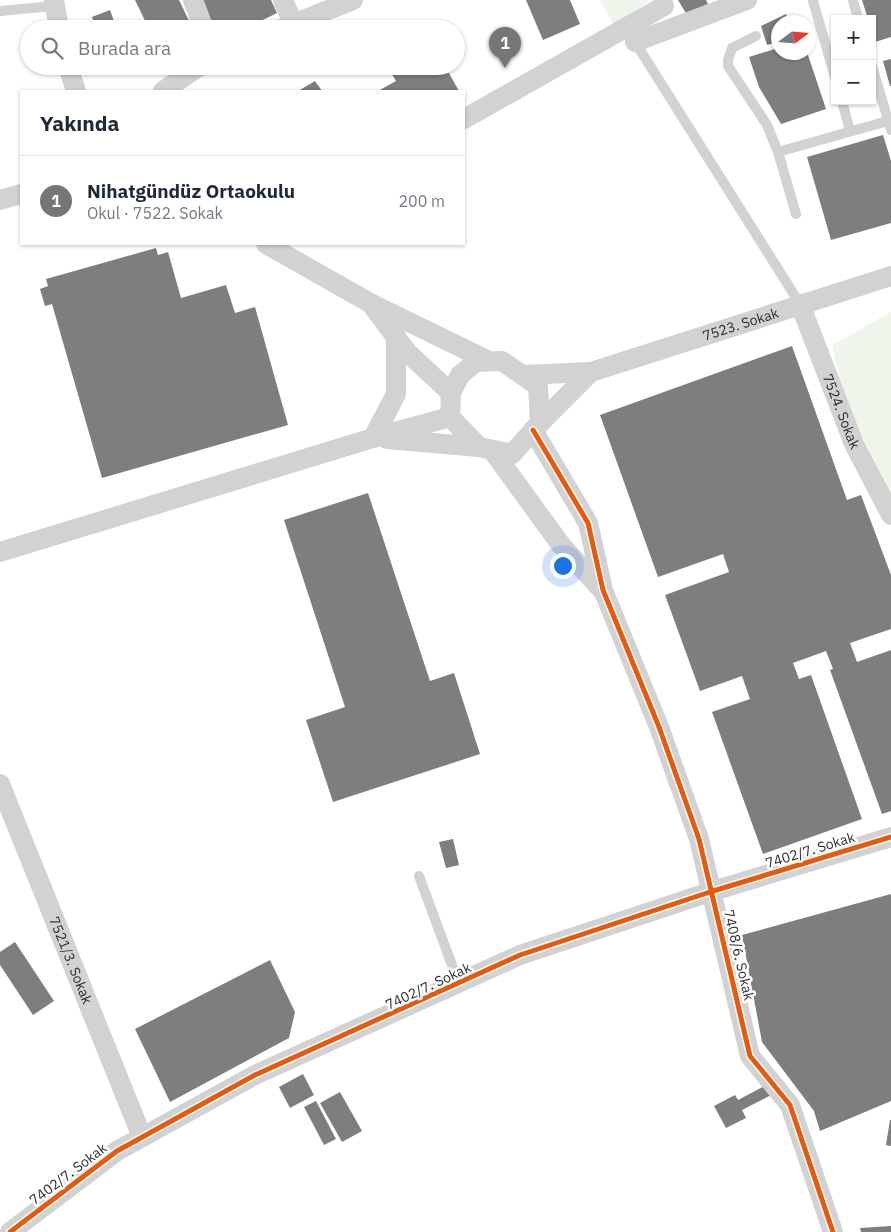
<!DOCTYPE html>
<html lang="tr">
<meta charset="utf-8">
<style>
body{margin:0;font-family:"IBM Plex Sans",sans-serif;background:#f2f2f3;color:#1f2937}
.controls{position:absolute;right:15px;top:15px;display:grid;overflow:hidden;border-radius:0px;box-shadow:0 1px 4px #0004}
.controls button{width:45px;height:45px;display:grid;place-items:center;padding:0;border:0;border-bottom:1px solid #e0e1e3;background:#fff;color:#1f2937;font:25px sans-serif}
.compass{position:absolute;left:771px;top:15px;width:45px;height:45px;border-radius:50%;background:#fff;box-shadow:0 1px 4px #0004;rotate:74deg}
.you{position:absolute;left:562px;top:565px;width:18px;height:18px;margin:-12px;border:4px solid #fff;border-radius:50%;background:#1a73e8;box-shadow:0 0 0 8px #1a73e833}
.badge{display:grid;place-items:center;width:32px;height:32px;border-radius:50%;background:#767676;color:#fff;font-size:16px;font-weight:700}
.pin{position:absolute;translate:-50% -41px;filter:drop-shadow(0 1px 2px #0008)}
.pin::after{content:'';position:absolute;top:26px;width:18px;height:15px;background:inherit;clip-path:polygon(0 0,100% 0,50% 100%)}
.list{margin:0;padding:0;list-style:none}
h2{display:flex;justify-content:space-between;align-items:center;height:65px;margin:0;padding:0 20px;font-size:21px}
h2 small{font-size:16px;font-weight:400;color:#747a83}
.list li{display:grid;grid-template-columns:32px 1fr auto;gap:15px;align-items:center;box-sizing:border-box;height:90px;padding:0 20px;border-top:1px solid #e0e1e3}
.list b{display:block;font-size:19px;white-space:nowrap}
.list p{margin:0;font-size:16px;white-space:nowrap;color:#747a83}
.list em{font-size:16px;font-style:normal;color:#747a83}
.icon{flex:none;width:28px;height:28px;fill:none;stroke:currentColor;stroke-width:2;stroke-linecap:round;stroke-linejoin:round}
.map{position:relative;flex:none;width:891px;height:1232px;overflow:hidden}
.search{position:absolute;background:#fff;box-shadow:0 1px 4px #0004;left:20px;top:20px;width:445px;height:55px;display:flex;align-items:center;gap:12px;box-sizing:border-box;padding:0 18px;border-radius:28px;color:#747a83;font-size:19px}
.panel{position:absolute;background:#fff;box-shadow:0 1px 4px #0004;left:20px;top:90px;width:445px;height:155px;border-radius:0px}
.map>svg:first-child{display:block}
.green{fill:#eff5ea}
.building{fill:#7e7e7e}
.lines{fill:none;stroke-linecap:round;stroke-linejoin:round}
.lane{stroke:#d2d2d2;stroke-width:10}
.street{stroke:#d2d2d2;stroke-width:20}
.cycleway-casing{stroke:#fff;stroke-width:8}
.cycleway{stroke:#e8590c;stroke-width:5}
.labels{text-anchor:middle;stroke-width:5;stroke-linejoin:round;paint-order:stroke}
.street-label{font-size:14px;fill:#2d2d2d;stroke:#fff}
</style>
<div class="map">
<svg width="891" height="1232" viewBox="0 0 891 1232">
<rect width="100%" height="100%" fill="#fff"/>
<g class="green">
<path d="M600 0H650L614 25Z"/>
<path d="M891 312V495L844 398 832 345Z"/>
</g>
<g class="building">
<path d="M135 0H179L193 29H149Z"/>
<path d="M200 0H271L277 13 244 29H214Z"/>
<path d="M526 0H570L580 24 543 40Z"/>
<path d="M678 0H706L708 4 687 15Z"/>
<path d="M862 0H891V37L875 42 872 19H868Z"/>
<path d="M110 10 116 27 96 29 92 17Z"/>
<path d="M786 14 789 22H778V42L767 45 761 26Z"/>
<path d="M419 23 422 29H409Z"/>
<path d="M778 48V52H807L826 109 781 124 759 87 749 57Z"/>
<path d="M891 59V86H890L883 61Z"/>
<path d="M387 66H445L459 91H378L396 81Z"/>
<path d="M315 81 322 91H298Z"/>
<path d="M883 135 891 161V223L831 240 807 157Z"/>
<path d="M156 248 158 255 168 252 181 298 226 285 235 313 255 307 288 425 102 478 52 304 45 306 40 289 48 286 46 279Z"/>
<path d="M792 346 847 500 861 495 891 575V629L850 643 857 662 891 650V811L882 814 830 670 833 669 826 651 793 663 799 679 811 675 862 819 763 854 712 712 750 699 742 676 700 691 665 595 729 572 723 554 658 577 600 415Z"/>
<path d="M368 493 430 681 454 673 480 754 333 802 306 720 345 707 284 520Z"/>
<path d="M453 839 459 865 446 868 439 842Z"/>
<path d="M891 894V1101L820 1131 814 1111 762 1042 742 935Z"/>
<path d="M15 942 54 1001 33 1015 0 965V952Z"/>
<path d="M270 960 295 1012 289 1038 170 1102 135 1029Z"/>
<path d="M303 1074 314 1095 290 1108 279 1087Z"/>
<path d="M768 1084 773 1094 742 1110 746 1118 726 1128 714 1106 735 1095 738 1100Z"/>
<path d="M340 1092 362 1131 342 1142 320 1103Z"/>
<path d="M316 1101 336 1139 324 1145 304 1107Z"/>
<path d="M890 1120H891V1146L886 1145Z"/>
<path d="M891 1226V1232H861L860 1228Z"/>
</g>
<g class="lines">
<g class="lane">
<path d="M853 0 858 19"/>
<path d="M813 1 835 77"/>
<path d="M0 11 54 6"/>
<path d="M756 36 732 48 728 60V66L767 125 778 152"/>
<path d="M635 42 800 304"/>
<path d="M872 66 891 130"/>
<path d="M842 101 850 131"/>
<path d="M796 214 778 152 891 120"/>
<path d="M419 876 459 984"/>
</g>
<g class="street">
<path d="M54 0 59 29"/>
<path d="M193 0 204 29"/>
<path d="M283 0 293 23"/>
<path d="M281 29 353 0"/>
<path d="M635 42 747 0"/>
<path d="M68 66 76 91"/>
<path d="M163 91 200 66"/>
<path d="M464 119 664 6"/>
<path d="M0 200 21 194"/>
<path d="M266 244 372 304 489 361"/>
<path id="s1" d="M800 304 854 444 891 515"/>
<path d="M374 308 408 353 451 393"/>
<path d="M502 361 538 386 540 423 512 454 479 447 450 417 451 393 460 375 476 362Z"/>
<path id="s2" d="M522 375 591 372 891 276"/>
<path d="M540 423 591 372"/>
<path d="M533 430 588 523 603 590 659 727 699 839 750 1056 790 1105 833 1232"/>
<path d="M373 438 396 394V337"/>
<path d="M387 439 479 447"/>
<path d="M492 450 561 545 601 589"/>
<path d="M0 552 373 438 450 417"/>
<path id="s3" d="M0 784 142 1137"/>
<path d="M10 1232 117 1151 255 1075 520 955 713 891 891 837"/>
</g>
<g class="cycleway-casing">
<g id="cycleway">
<path d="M533 430 588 523 603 590 659 727 699 839 750 1056 790 1105 833 1232"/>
<path d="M10 1232 117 1151 255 1075 520 955 713 891 891 837"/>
</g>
</g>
<use href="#cycleway" class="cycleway"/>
</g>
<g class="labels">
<g class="street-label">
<text dy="5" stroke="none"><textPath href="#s2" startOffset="226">7523. Sokak</textPath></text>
<text dy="5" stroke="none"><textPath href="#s1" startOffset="115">7524. Sokak</textPath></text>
<text transform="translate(810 850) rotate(-17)" y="5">7402/7. Sokak</text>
<text transform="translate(739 955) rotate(77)" y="5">7408/6. Sokak</text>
<text dy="5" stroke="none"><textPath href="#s3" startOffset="190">7521/3. Sokak</textPath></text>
<text transform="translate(428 986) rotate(-25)" y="5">7402/7. Sokak</text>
<text transform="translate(68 1174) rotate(-37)" y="5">7402/7. Sokak</text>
</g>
</g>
</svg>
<div class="controls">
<button>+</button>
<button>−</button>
</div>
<svg class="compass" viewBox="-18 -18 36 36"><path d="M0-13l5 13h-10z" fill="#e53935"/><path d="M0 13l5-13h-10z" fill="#747a83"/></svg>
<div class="you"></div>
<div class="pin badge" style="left:505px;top:68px">1</div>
<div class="search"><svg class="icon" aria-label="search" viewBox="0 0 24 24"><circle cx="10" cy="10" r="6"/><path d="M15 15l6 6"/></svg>Burada ara</div>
<section class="panel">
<h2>Yakında<small></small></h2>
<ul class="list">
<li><span class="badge">1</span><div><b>Nihatgündüz Ortaokulu</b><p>Okul · 7522. Sokak</p></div><em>200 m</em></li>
</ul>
</section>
</div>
